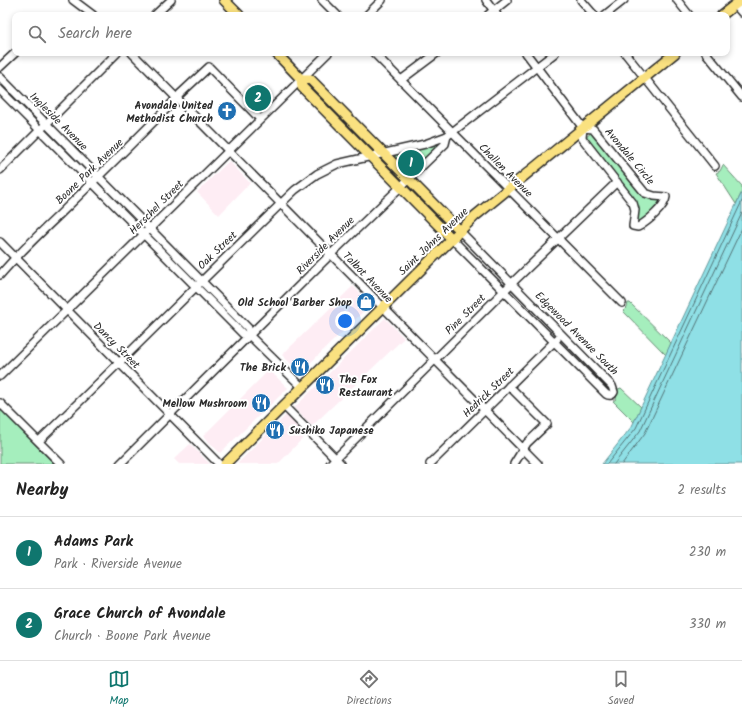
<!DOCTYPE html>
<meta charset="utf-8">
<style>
body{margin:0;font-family:Kalam,sans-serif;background:#f6f6f6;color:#222}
.you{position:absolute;left:345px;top:321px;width:14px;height:14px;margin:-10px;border:3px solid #fff;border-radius:50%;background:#1a73e8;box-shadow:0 0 0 6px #1a73e833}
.badge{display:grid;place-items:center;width:26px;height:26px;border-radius:50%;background:#0f766e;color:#fff;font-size:13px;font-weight:700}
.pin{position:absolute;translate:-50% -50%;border:2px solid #fff;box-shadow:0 1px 4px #0006}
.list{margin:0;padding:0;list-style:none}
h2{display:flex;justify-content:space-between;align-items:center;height:52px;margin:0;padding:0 16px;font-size:17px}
h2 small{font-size:13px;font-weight:400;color:#767676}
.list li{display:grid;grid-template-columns:26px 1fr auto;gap:12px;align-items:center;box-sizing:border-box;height:72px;padding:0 16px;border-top:1px solid #e0e0e0}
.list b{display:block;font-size:15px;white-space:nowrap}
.list p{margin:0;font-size:13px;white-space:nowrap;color:#767676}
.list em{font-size:13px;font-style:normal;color:#767676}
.icon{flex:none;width:22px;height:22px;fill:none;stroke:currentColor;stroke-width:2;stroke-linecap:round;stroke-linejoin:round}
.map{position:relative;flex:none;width:742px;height:464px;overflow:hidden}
.search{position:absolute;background:#fff;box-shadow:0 2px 6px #0003;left:12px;right:12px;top:12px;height:44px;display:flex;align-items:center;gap:10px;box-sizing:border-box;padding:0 14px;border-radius:8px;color:#767676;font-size:15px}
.sheet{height:196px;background:#fff}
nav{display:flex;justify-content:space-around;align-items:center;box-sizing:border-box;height:56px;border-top:1px solid #e0e0e0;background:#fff;font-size:11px;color:#767676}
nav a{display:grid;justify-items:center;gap:2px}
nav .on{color:#0f766e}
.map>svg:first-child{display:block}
.built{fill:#feedf4}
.green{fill:#a5eebd;stroke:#688c74}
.water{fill:#8fe0e6;stroke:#67989b}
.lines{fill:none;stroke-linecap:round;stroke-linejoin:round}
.shore{stroke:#537376;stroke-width:1}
.minor-casing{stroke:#2b2b2b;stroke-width:10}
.major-casing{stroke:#2b2b2b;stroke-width:12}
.minor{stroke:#fff;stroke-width:7}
.major{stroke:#fae180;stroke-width:9}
.labels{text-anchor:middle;stroke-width:4;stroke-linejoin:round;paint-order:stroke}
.poi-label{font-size:11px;font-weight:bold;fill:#2b2b2b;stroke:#fff;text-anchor:end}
.street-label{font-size:11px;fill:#2b2b2b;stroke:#fff}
</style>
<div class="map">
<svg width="742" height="464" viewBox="0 0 742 464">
<rect width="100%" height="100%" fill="#fff"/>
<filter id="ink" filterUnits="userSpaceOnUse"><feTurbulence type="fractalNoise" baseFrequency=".025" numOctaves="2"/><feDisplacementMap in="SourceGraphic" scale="8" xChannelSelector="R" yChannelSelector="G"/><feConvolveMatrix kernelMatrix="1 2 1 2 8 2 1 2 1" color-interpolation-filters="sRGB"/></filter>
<g filter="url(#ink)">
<g class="built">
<path d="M229 161 250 183 219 215 197 192Z"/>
<path d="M353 286 371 304 300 373 282 355Z"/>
<path d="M385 318 404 338 312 426 294 408Z"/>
<path d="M269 370 288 388 220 453 203 436Z"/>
<path d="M286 415 306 435 278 464H237Z"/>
<path d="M190 444 210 464H179L174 459Z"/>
</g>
<g class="green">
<path d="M593 131 645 196 659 198 662 201V204L639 223 636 222 638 213 584 139Z"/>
<path d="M444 142 410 171 393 154Z"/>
<path d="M723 165 742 186V192L736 204 716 173 720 171Z"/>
<path d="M628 303H630L671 343 666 355 623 311 627 307Z"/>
<path d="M621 388 641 407 634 422 613 401 616 399 618 389Z"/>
<path d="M0 409 54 464H0Z"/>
</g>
<path class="water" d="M742 192V464H602L632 426Z"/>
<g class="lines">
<g class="shore">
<path d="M607 464 636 428 742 201"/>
<path d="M614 464 640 431 742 213"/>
<path d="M622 464 645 433 742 228"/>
</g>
<g class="minor-casing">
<g id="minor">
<path d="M73 0 93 15"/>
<path d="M322 0 337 15"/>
<path d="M486 0 497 15"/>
<path d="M581 0 594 15"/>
<path d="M677 0 689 15"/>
<path d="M735 5 742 13"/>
<path d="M155 15 171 0"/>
<path d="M367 15 382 0"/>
<path d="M488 15 507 0"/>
<path d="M605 15 624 0"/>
<path d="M132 53 538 464"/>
<path d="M374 53 622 303"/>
<path d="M526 53 583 128"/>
<path d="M625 53 715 166"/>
<path d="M706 53 742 97"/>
<path d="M0 67 15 53"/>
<path d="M0 77 248 328 250 336 302 387"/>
<path d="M401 80 437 53"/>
<path d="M0 90 243 334 250 336"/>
<path d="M583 128 593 129 645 193 654 196 666 197C665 207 647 222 638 227L633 226 635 210 633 203 582 138Z"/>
<path d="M0 170 117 53"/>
<path d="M452 239 606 394C609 396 612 396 614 392L612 386 460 231"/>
<path d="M0 242 219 464"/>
<path d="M0 275C18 254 38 235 58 216 98 177 138 138 177 98L180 94 209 67 260 119"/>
<path d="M0 376 328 53"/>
<path d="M509 386 547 424 527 443 514 464"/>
<path d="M0 403 61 464"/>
<path d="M284 406 341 464"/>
<path d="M39 441C125 358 209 273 295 190L317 174 337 164 425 144 447 136"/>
<path d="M120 464 331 254 445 144 447 136 555 53"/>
<path d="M330 464 511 284 617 182"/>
<path d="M430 464 557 339"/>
</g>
</g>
<g class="major-casing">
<g id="major">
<path d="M224 0 239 15"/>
<path d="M722 15 741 0"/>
<path d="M276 53 301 79 302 87 452 239"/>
<path d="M301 79H310L460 231"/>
<path d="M225 464 475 216 675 53"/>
</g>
</g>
<use href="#minor" class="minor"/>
<use href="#major" class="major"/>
</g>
</g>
<defs>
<g id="church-disc" transform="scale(1)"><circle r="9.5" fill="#1f6fb2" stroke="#fff"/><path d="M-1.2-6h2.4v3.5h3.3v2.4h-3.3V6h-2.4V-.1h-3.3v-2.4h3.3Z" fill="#fff"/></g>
<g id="shop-disc" transform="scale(1)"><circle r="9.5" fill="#1f6fb2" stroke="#fff"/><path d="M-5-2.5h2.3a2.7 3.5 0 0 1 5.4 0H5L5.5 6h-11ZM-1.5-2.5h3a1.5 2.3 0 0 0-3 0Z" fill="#fff"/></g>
<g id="restaurant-disc" transform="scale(1)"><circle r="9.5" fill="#1f6fb2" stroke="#fff"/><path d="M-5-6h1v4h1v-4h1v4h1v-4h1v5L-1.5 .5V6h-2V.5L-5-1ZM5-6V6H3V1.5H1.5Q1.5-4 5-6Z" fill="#fff"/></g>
</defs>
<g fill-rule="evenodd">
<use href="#church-disc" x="227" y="111"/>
<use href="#shop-disc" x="366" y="302"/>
<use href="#restaurant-disc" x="300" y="367"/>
<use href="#restaurant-disc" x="325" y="385"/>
<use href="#restaurant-disc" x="261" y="403"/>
<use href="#restaurant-disc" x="275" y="430"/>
</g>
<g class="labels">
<g class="poi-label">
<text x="213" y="109">Avondale United<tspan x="213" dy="13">Methodist Church</tspan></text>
<text x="352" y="306">Old School Barber Shop</text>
<text x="286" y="371">The Brick</text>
<text x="339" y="383" text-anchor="start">The Fox<tspan x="339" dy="13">Restaurant</tspan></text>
<text x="247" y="407">Mellow Mushroom</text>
<text x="289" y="434" text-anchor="start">Sushiko Japanese</text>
</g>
<g class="street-label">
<text transform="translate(59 121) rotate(45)" y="4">Ingleside Avenue</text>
<text transform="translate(630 156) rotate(50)" y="4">Avondale Circle</text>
<text transform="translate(506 170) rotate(45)" y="4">Challen Avenue</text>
<text transform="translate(89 171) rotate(-44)" y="4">Boone Park Avenue</text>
<text transform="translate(156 207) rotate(-45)" y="4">Herschel Street</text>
<text transform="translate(433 241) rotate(-44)" y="4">Saint Johns Avenue</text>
<text transform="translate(325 245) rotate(-45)" y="4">Riverside Avenue</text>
<text transform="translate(217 250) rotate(-44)" y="4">Oak Street</text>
<text transform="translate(368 277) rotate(46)" y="4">Talbot Avenue</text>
<text transform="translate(465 314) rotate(-45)" y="4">Pine Street</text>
<text transform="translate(577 333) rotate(45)" y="4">Edgewood Avenue South</text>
<text transform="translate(117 345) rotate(45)" y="4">Dancy Street</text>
<text transform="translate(488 392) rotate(-44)" y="4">Hedrick Street</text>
</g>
</g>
</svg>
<div class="you"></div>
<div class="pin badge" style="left:411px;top:163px">1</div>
<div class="pin badge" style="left:258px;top:98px">2</div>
<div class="search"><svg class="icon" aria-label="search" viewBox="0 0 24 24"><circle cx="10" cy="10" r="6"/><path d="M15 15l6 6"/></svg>Search here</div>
</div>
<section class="sheet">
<h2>Nearby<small>2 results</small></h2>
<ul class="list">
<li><span class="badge">1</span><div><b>Adams Park</b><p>Park · Riverside Avenue</p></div><em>230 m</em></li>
<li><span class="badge">2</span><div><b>Grace Church of Avondale</b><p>Church · Boone Park Avenue</p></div><em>330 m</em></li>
</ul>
</section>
<nav>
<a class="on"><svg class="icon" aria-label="map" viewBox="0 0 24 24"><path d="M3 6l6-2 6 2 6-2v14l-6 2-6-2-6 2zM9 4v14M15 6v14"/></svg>Map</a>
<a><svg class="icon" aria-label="directions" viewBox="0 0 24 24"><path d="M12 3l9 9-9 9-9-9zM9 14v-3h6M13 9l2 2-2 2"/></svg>Directions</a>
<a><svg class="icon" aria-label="saved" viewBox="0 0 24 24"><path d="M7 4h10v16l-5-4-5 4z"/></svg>Saved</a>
</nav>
